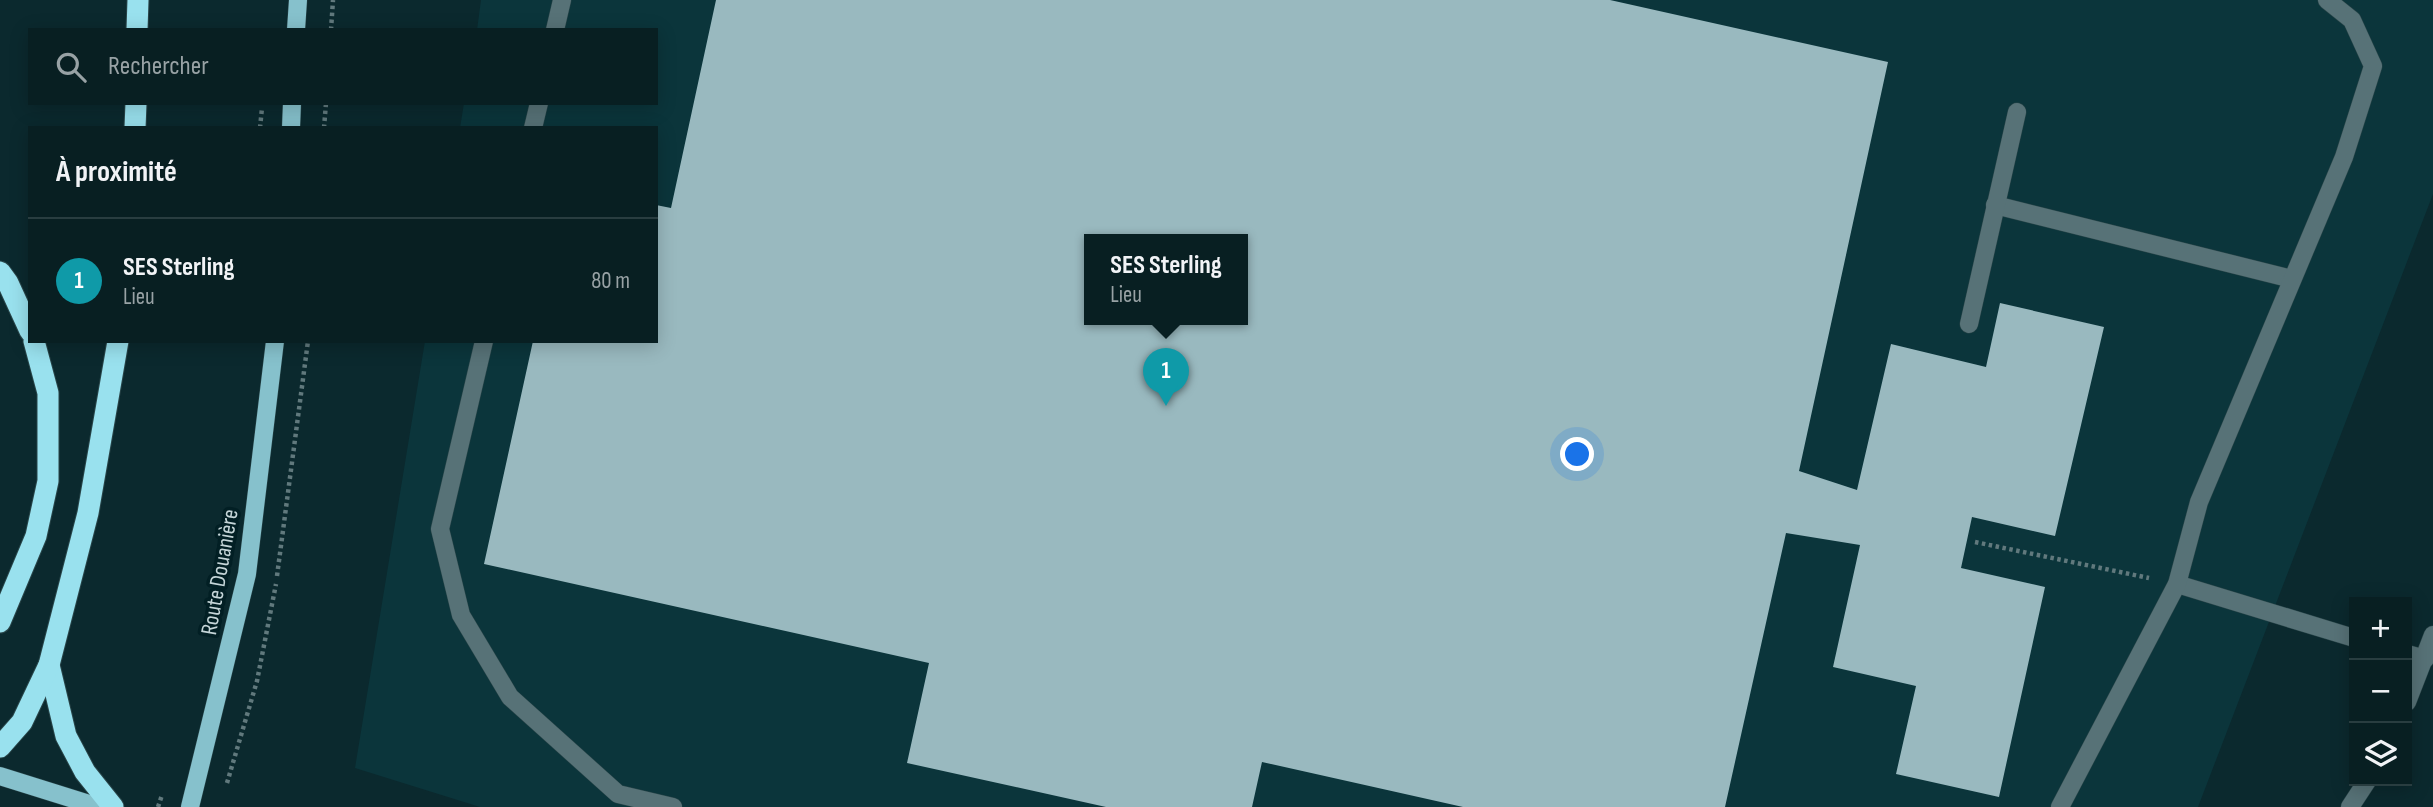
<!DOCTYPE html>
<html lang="fr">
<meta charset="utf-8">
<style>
body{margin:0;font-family:"Sofia Sans Condensed",sans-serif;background:#162c2f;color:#f1f3f6}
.controls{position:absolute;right:21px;bottom:21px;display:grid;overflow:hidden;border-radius:0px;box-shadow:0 4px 18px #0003}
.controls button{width:63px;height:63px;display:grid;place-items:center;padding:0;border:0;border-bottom:2px solid #293d40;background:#081f22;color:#f1f3f6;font:35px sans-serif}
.you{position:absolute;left:1578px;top:455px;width:24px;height:24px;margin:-18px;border:5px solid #fff;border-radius:50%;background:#1a73e8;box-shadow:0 0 0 10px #1a73e833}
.badge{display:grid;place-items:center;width:46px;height:46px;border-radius:50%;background:#f09ab4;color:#fff;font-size:23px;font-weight:700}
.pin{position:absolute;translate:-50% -58px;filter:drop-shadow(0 2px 4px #0008)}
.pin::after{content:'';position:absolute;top:37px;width:24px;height:21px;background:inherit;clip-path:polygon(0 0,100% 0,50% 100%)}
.popup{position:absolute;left:1084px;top:234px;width:164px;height:91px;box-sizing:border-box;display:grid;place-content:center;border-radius:0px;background:#081f22;filter:drop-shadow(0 2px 5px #0005);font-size:23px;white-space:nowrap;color:#98a2a5}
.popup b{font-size:26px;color:#f1f3f6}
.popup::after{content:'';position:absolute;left:50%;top:100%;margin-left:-14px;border:14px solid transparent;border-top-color:#081f22}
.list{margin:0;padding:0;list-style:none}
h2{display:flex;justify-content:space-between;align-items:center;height:91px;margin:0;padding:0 28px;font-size:30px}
h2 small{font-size:23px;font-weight:400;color:#98a2a5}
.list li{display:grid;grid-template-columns:46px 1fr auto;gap:21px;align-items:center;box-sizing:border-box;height:126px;padding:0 28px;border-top:2px solid #293d40}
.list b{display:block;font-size:26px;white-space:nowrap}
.list p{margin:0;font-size:23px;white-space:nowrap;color:#98a2a5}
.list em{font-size:23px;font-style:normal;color:#98a2a5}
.icon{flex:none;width:38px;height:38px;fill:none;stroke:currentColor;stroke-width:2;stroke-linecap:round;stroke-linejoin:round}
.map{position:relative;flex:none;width:2433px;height:807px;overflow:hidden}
.search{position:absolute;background:#081f22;box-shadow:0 4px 18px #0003;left:28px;top:28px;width:630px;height:77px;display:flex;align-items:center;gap:18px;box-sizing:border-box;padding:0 24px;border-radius:0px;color:#98a2a5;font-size:26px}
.panel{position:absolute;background:#081f22;box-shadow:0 4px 18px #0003;left:28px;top:126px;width:630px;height:217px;border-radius:0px}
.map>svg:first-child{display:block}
.built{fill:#0b353b;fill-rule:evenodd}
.building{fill:#99b9bf;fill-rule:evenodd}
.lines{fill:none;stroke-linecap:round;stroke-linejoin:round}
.minor-casing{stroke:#294549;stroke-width:19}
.major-casing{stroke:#294549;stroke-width:19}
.highway-casing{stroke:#294549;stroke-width:23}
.path{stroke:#61797d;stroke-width:4.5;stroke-dasharray:3.5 3.5;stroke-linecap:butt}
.minor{stroke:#577277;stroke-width:18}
.major{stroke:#86c1cc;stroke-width:18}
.highway{stroke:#99e1ee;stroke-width:21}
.labels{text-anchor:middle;stroke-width:7;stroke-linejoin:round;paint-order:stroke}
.street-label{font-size:23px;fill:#c5d5d8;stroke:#021f24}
</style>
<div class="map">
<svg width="2433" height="807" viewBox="0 0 2433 807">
<rect width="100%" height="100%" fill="#0b292e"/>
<path class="built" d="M481 0H2433V194L2198 807H480L355 768 425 341H656V128H460L464 103H656V30H477ZM1089 240H1243V320H1089Z"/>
<path class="building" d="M716 0H1610L1888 62 1799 471 1857 490 1891 344 1986 367 2000 303 2104 327 2055 536 1972 517 1961 568 2045 587 1999 797 1896 774 1916 686 1833 667 1860 545 1786 533 1725 807H1463L1262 762 1252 807H1106L907 763 929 663 484 564 533 341H656V205L671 208ZM1089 240H1243V320H1089Z"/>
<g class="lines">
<g class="minor-casing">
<g id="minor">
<path d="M555 30 562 0"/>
<path d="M533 128 539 103"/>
<path d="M1995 205 2292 279"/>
<path d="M1969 324 2017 112"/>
<path d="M484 341 440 529 461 615 510 697 618 794 673 807"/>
<path d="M2177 584 2354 638"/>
<path d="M2407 654 2425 659"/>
<path d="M2407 702 2433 635"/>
<path d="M2060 807 2177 584 2199 502 2344 157 2373 66 2352 20 2327 0"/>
<path d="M2350 807 2367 781"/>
</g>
</g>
<g class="major-casing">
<g id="major">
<path d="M296 30 298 0"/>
<path d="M291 128 292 103"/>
<path d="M0 776 99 807"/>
<path d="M190 807 247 574 275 341"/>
</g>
</g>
<g class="highway-casing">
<g id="highway">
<path d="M137 30 138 0"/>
<path d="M135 128 136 103"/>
<path d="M0 272 8 283 30 331"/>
<path d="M0 622 36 536 48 481V393L34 341"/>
<path d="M49 665 66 736 85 772 113 807"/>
<path d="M0 747 22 722 49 665 88 513 118 341"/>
</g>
</g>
<g class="path">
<path d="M331 30 333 0"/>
<path d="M260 128 262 108"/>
<path d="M324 128 326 103"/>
<path d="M1975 542 2149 578"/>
<path d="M277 576 308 341"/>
<path d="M227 783 257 681 276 584"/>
<path d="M158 807 162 795"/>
</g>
<use href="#minor" class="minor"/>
<use href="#major" class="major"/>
<use href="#highway" class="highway"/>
</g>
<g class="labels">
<g class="street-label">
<text transform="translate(219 572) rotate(-80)" y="8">Route Douanière</text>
</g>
</g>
</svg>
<div class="controls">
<button>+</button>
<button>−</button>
<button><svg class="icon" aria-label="layers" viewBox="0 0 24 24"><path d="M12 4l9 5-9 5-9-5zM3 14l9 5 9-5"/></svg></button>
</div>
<div class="you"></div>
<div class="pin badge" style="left:1166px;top:406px;background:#0f9aa8">1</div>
<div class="popup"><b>SES Sterling</b>Lieu</div>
<div class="search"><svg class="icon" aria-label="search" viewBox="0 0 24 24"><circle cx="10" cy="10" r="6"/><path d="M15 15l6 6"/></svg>Rechercher</div>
<section class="panel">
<h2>À proximité<small></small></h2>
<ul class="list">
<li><span class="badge" style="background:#0f9aa8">1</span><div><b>SES Sterling</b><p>Lieu</p></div><em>80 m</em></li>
</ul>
</section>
</div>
